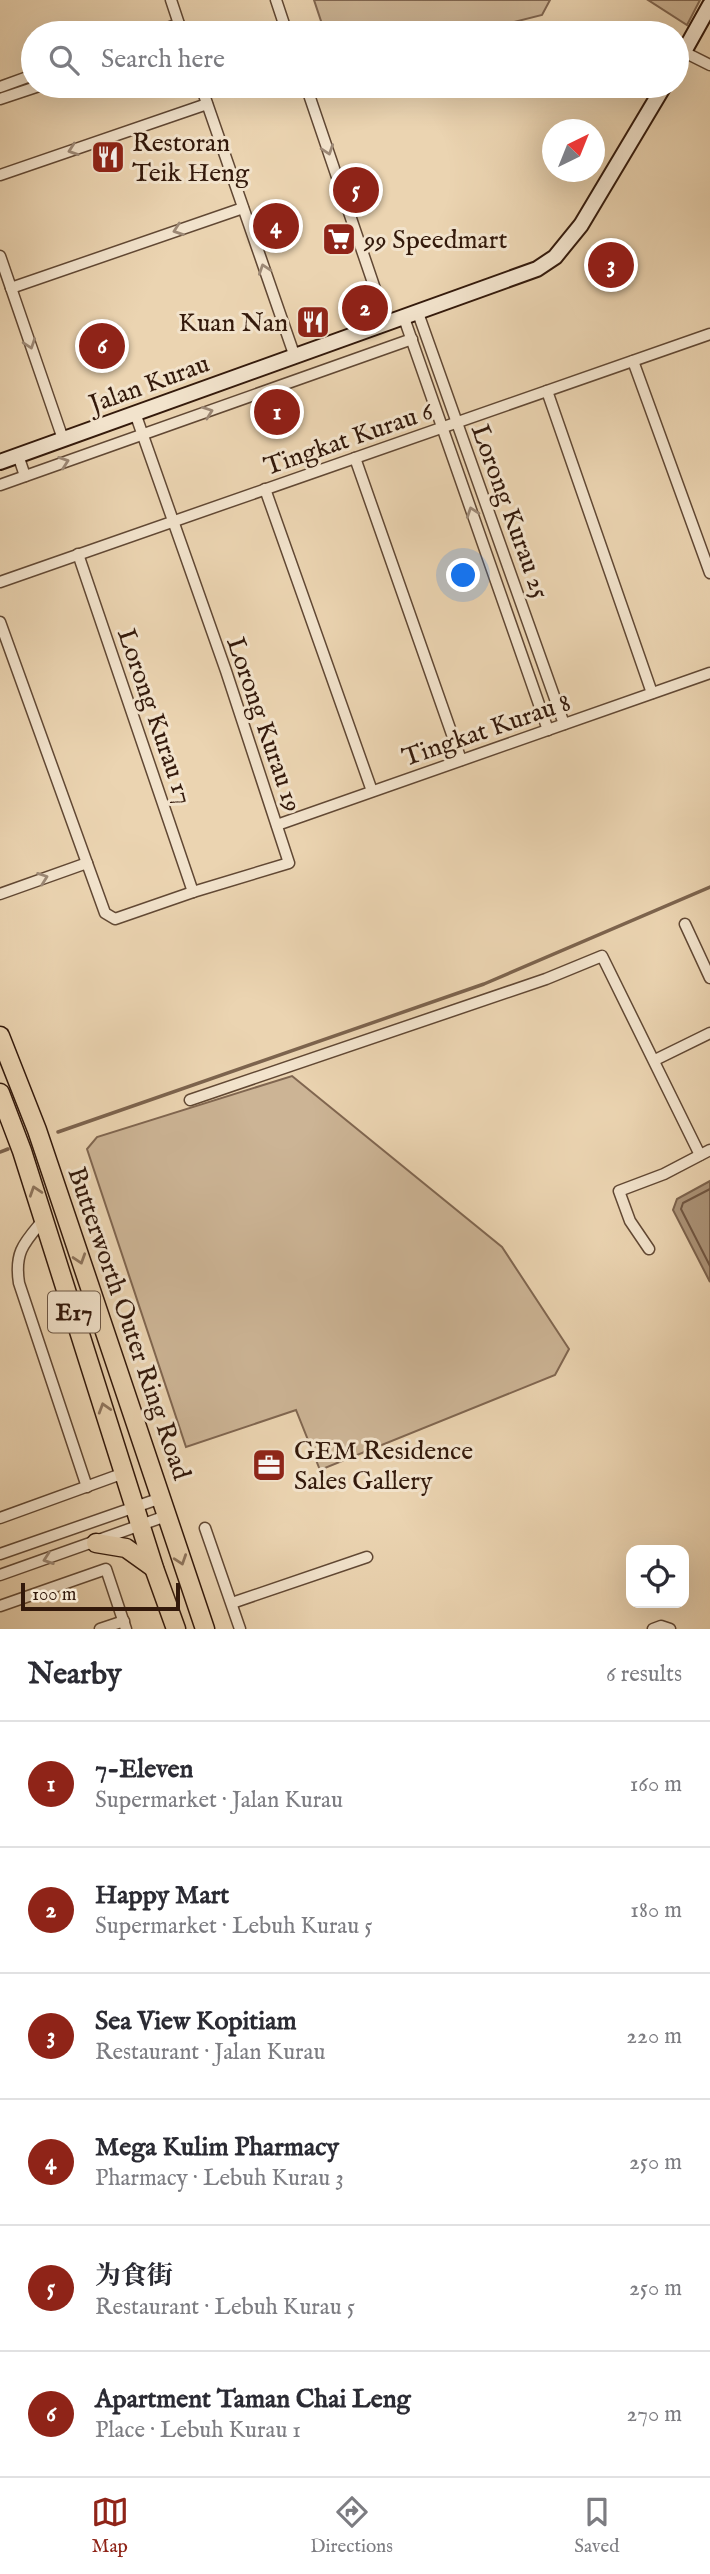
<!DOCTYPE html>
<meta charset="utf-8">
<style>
body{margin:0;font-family:"IM FELL English","Noto Serif SC",serif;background:#f2f2f3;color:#2b2b33}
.controls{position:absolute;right:21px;bottom:21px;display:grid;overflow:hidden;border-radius:14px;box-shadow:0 7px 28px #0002}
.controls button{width:63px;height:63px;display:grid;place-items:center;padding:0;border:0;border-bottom:2px solid #e1e1e2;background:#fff;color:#2b2b33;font:35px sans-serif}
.compass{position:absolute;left:542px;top:119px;width:63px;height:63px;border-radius:50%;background:#fff;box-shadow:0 7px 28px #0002;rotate:43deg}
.scale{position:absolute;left:21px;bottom:18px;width:159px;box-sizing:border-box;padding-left:7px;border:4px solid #33190b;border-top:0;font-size:19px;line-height:24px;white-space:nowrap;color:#33190b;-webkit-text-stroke:5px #f2e3cc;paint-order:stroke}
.you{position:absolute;left:464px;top:576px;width:24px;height:24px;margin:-18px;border:5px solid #fff;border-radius:50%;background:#1a73e8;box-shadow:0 0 0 10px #1a73e833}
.badge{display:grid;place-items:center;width:46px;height:46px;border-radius:50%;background:#8f2418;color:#fff;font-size:23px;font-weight:700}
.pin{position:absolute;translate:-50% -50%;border:4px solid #fff;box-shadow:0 2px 7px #0006}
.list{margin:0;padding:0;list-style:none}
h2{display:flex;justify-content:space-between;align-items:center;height:91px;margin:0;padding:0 28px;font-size:30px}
h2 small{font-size:23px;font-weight:400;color:#7c7c81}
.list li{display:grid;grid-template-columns:46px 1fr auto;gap:21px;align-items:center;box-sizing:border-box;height:126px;padding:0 28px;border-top:2px solid #e1e1e2}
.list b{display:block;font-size:26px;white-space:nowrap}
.list p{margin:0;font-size:23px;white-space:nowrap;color:#7c7c81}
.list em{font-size:23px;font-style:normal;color:#7c7c81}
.icon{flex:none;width:38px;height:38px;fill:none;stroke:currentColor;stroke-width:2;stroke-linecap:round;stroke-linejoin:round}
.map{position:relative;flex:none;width:710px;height:1629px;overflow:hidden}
.search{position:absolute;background:#fff;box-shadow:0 7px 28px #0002;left:21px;right:21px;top:21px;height:77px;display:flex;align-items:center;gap:18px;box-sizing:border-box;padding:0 24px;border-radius:38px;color:#7c7c81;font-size:26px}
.sheet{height:847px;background:#fff}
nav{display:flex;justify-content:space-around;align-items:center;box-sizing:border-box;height:98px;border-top:2px solid #e1e1e2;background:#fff;font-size:19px;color:#7c7c81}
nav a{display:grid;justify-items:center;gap:4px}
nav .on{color:#8f2418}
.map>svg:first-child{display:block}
.green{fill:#ccb495;stroke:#806650;stroke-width:2}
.water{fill:#ac9479;stroke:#7c634d;stroke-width:2}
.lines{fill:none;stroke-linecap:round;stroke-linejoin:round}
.shore{stroke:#705642;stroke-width:2}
.stream{stroke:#7c634d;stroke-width:3.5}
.street-casing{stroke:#614834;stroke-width:13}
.secondary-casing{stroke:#33190b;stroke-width:18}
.highway-casing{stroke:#33190b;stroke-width:21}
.street{stroke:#f2e3cc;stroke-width:10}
.secondary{stroke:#f2e3cc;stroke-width:14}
.highway{stroke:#ebd4b1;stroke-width:18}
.oneway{stroke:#9c8875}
.oneway2{stroke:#8f765e}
.labels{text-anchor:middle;stroke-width:6;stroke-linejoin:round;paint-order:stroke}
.shield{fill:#f2e3cc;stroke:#6c5645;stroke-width:2}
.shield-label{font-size:24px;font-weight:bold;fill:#33190b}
.poi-label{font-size:26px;fill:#33190b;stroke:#f2e3cc;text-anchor:start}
.street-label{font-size:26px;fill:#33190b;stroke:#f2e3cc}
</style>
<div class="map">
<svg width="710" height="1629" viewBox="0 0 710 1629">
<rect width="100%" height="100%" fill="#ebd4b1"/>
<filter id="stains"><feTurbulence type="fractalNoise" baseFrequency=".00286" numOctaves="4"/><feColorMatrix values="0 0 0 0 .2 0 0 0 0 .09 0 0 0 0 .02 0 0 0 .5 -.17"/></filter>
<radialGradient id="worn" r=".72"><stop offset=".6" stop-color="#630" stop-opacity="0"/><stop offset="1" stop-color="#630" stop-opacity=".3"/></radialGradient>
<g class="green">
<path d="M314 0H550L542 15 470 33H325Z"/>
<path d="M648 0H700L687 25Z"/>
<path d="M292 1076 502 1247 569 1349 555 1375 320 1470 296 1410 186 1447 87 1149 97 1137Z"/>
</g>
<path class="water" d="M710 1181V1282L673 1210 677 1199Z"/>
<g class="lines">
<path class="shore" d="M710 1189 683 1203 681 1209 710 1266"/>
<g class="stream">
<path d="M58 1132 484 984 710 887"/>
<path d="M0 1152 8 1149"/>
</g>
<g class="street-casing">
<g id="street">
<path d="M171 0 182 33"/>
<path d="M276 0 287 33"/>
<path d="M153 33 179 24"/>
<path d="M684 52 710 65"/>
<path d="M201 86 295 357"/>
<path d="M306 86 387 324"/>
<path d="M0 87 33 75"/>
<path d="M0 99 39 86"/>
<path d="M0 175 207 104"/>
<path d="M0 256 63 439"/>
<path d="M11 288 243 208"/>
<path d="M418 313 564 724"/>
<path d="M404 318 548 730"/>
<path d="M633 361 710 573"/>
<path d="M547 391 652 693"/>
<path d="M18 455 25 476"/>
<path d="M355 458 461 760"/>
<path d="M0 485 412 339"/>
<path d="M265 489 372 791"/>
<path d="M78 554 193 892"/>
<path d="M0 582 710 334"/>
<path d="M0 622 105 913 115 919 193 892 289 863 226 671 135 413"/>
<path d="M277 825 710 673"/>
<path d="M0 894 87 863"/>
<path d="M685 924 710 978"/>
<path d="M655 1060 710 1033"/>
<path d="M190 1100 546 979 602 956 700 1155"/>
<path d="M44 1219C25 1242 14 1251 19 1283L87 1487"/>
<path d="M649 1249 630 1221 619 1191 664 1174 710 1150"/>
<path d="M0 1518 124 1473"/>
<path d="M205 1528 240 1629"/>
<path d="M0 1554 161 1498"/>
<path d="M0 1575 166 1516"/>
<path d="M232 1603 367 1557"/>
<path d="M0 1606 106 1569 126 1629"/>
<path d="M100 1629 124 1621"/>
<path d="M653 1629 661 1626 670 1629"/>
</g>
</g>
<g class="secondary-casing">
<g id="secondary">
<path d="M677 64 710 5"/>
<path d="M0 462 537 269 555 257 581 225 664 86"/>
</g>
</g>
<g class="highway-casing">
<g id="highway">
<path d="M0 1036 37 1130 205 1629"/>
<path d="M0 1093 22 1151 154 1568 176 1629"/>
<path d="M96 1543 126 1548 154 1568"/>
</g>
</g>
<use href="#street" class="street"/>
<use href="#secondary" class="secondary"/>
<use href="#highway" class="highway"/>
</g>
<defs><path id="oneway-chevron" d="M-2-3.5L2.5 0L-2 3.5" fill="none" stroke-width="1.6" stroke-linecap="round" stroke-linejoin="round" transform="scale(1.75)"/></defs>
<g class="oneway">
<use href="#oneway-chevron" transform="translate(73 150) rotate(161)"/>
<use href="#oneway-chevron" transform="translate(328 150) rotate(71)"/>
<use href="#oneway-chevron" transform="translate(178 230) rotate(161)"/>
<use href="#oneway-chevron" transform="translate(264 269) rotate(-109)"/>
<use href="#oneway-chevron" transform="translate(30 344) rotate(71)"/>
<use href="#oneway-chevron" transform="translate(208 412) rotate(-20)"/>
<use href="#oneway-chevron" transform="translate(64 462) rotate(-19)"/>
<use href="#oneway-chevron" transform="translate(472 512) rotate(-109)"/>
<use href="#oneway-chevron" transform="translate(43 878) rotate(-20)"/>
<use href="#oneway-chevron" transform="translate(48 1559) rotate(161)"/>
</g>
<g class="oneway2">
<use href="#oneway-chevron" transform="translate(35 1191) rotate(-108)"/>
<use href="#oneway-chevron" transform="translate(80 1259) rotate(72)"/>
<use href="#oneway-chevron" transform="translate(104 1408) rotate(-107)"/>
<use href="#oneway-chevron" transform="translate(181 1560) rotate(71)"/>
</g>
<defs>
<g id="restaurant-square" transform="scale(1.75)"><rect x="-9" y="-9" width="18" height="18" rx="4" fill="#8f2418" stroke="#f2e3cc"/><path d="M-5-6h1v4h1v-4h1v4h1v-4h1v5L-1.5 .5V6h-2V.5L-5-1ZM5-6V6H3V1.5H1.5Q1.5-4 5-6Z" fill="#fff"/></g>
<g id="supermarket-square" transform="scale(1.75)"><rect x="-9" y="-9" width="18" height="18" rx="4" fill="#8f2418" stroke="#f2e3cc"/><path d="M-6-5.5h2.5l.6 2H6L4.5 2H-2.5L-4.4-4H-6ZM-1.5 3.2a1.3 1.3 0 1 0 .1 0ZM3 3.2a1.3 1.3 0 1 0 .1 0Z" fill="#fff"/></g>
<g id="office-square" transform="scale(1.75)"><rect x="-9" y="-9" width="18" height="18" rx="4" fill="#8f2418" stroke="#f2e3cc"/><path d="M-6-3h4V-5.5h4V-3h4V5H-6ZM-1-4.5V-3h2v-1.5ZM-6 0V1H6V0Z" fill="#fff"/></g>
</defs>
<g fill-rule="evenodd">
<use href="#restaurant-square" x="108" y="157"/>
<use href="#supermarket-square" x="339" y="239"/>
<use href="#restaurant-square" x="313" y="322"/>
<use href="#office-square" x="269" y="1465"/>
</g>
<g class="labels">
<rect class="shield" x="48" y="1291.5" width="52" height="41" rx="5"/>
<g class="shield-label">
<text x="74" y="1320">E17</text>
</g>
<g class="poi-label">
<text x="132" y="151">Restoran<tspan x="132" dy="30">Teik Heng</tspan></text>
<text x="364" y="248">99 Speedmart</text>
<text x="288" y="331" text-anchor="end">Kuan Nan</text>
<text x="294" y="1459">GEM Residence<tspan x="294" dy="30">Sales Gallery</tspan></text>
</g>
<g class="street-label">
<text transform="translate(149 383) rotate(-20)" y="9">Jalan Kurau</text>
<text transform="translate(348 438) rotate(-19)" y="9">Tingkat Kurau 6</text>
<text transform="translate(511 511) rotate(70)" y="9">Lorong Kurau 25</text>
<text transform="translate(156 716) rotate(71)" y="9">Lorong Kurau 17</text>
<text transform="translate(265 724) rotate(71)" y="9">Lorong Kurau 19</text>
<text transform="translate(486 729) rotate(-19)" y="9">Tingkat Kurau 8</text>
<text transform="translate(130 1323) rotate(71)" y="9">Butterworth Outer Ring Road</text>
</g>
</g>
<rect width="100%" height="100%" filter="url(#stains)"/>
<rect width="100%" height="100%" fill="url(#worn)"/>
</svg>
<div class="controls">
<button><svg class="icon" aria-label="locate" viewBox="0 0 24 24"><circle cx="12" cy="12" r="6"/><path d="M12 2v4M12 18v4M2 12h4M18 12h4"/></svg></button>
</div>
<svg class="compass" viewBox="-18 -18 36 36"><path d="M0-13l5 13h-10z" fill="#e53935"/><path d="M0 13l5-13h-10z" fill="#7c7c81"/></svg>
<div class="scale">100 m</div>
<div class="you"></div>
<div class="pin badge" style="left:277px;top:412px">1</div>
<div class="pin badge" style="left:365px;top:308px">2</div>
<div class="pin badge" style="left:611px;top:265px">3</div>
<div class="pin badge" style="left:276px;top:226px">4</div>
<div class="pin badge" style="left:356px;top:190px">5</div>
<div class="pin badge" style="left:102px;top:346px">6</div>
<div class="search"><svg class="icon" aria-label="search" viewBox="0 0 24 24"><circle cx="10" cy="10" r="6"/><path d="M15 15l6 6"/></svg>Search here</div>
</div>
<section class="sheet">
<h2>Nearby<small>6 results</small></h2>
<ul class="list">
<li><span class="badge">1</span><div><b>7-Eleven</b><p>Supermarket · Jalan Kurau</p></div><em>160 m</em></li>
<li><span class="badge">2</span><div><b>Happy Mart</b><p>Supermarket · Lebuh Kurau 5</p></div><em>180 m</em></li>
<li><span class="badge">3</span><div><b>Sea View Kopitiam</b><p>Restaurant · Jalan Kurau</p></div><em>220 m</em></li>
<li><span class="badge">4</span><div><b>Mega Kulim Pharmacy</b><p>Pharmacy · Lebuh Kurau 3</p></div><em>250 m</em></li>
<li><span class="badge">5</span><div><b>为食街</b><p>Restaurant · Lebuh Kurau 5</p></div><em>250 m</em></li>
<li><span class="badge">6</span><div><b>Apartment Taman Chai Leng</b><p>Place · Lebuh Kurau 1</p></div><em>270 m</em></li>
</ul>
</section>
<nav>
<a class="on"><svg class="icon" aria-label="map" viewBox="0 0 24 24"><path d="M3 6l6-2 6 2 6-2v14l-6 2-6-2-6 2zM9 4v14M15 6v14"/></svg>Map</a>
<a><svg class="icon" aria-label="directions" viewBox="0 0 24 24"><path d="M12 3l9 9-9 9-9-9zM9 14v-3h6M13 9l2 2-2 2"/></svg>Directions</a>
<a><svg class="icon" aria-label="saved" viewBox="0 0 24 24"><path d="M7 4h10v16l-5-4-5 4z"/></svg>Saved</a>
</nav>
